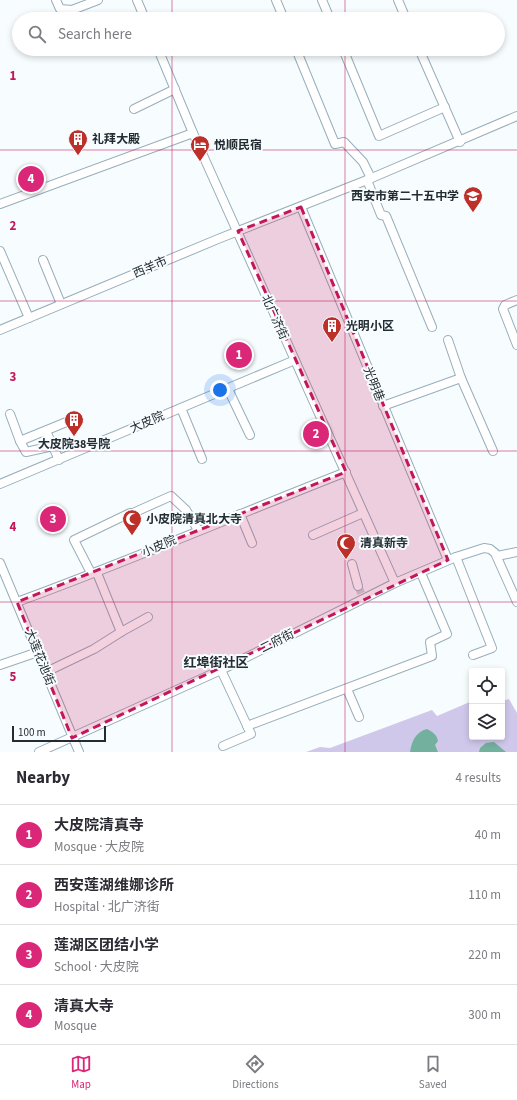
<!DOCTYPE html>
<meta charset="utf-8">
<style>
body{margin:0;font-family:"Source Sans 3","Noto Sans SC",sans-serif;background:#f2f2f3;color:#2b2b33}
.controls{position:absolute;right:12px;bottom:12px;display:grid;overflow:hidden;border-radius:4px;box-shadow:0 2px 6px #0003}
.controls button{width:36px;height:36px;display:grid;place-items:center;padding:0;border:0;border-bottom:1px solid #e1e1e2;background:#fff;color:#2b2b33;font:20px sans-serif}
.scale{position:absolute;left:12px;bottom:10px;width:94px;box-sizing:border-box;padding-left:4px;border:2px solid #232c32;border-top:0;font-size:11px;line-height:14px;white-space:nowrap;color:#232c32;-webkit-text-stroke:3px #f7fcff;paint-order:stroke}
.you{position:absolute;left:220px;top:390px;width:14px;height:14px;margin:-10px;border:3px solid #fff;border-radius:50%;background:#1a73e8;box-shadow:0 0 0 6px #1a73e833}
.badge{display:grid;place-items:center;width:26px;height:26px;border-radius:50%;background:#db2777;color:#fff;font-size:13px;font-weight:700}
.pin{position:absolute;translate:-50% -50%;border:2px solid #fff;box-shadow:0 1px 4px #0006}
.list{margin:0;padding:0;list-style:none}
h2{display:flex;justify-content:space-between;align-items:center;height:52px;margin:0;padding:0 16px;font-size:17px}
h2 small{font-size:13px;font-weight:400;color:#7c7c81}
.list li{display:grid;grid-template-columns:26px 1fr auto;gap:12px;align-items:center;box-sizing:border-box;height:60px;padding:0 16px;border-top:1px solid #e1e1e2}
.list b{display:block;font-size:15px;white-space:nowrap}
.list p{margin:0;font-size:13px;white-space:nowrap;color:#7c7c81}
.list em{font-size:13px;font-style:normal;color:#7c7c81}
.icon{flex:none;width:22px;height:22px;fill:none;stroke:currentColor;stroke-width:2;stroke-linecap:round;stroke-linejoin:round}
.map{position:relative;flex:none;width:517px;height:752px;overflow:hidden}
.search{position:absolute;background:#fff;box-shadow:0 2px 6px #0003;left:12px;right:12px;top:12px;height:44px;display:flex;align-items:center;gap:10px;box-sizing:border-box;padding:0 14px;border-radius:22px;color:#7c7c81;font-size:15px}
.sheet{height:292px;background:#fff}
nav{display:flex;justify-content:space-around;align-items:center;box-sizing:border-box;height:56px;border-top:1px solid #e1e1e2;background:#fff;font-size:11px;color:#7c7c81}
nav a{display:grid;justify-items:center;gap:2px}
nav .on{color:#db2777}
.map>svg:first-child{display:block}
.green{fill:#d0c8eb}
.water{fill:#73b09e}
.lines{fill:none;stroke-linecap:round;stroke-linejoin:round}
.minor-tunnel{stroke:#cdd2d6;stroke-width:8;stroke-dasharray:8 4;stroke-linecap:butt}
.minor-casing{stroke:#97aebb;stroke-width:10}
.minor{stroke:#fff;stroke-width:8}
.marked{fill:#c2185b;fill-opacity:0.2;stroke:#c2185b;stroke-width:3;stroke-dasharray:8 5;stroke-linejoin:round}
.grid{fill:none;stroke:#c2185b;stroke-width:1;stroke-opacity:0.55}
.labels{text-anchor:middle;stroke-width:4;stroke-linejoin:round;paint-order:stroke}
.poi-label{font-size:12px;font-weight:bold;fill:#232c32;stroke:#f7fcff;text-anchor:start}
.street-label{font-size:12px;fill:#232c32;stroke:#f7fcff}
.neighbourhood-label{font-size:13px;font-weight:bold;fill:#232c32;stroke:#f7fcff}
.grid-label{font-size:13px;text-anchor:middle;font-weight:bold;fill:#c2185b;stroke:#f7fcff;stroke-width:4;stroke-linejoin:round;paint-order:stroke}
</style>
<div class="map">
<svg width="517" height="752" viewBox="0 0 517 752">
<rect width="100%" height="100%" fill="#f7fcff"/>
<path class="green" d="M509 699 517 713V752H306L320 747 330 748 432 710 437 716 472 701V737H502V701Z"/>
<g class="water">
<path d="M427 729C433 732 437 735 438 741L435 745 438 752H410C412 740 416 732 427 729Z"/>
<path d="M494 742 506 752H479L480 748 486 743Z"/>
</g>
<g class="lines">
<path class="minor-tunnel" d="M358 586 362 595"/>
<g class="minor-casing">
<g id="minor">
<path d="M56 0 60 9 72 10 98 0"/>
<path d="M137 0 145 19"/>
<path d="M276 0 284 19"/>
<path d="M322 0 330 19"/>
<path d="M398 0 406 19"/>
<path d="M158 49 193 133 395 583"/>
<path d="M296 49 335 144 344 142 363 162 371 178"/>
<path d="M343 49 379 136 445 107"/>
<path d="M419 49 460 142"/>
<path d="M134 109 175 89"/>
<path d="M367 180 381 215 386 216 432 327"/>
<path d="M0 204 193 133"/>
<path d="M301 207 448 560"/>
<path d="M0 251 29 318"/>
<path d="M43 260 61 304"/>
<path d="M517 300 505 305 503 309 517 345"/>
<path d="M0 330 218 239 367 180 517 116"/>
<path d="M448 340 461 378 493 451"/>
<path d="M228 389 250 435"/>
<path d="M383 406 461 378"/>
<path d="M181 408 202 459"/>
<path d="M10 414 20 441 26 452 53 446"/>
<path d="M46 431 59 460"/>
<path d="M20 441 69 421"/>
<path d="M0 484 295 360"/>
<path d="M240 514 252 543"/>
<path d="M313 535 363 513"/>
<path d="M497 556 517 552"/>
<path d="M456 557 492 648 473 655"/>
<path d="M0 563 79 752"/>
<path d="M352 564 358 586"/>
<path d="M17 602C127 562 236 515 346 472"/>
<path d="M121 632 97 573H91L74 540 130 513H133L171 496 186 510 198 530"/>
<path d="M0 665 38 652"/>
<path d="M221 670 251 734 223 746"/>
<path d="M46 672 94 649 121 632 148 617"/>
<path d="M347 689 359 717"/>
<path d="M247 726 432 656 430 642 447 634 421 573"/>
<path d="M39 752 221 670 395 583 456 557 484 548 490 549 495 553 517 602"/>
</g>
</g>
<use href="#minor" class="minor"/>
</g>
<path class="marked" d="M301 207 448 560 72 738 17 602 346 472 238 231Z"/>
<path class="grid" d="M172 0V19M345 0V19M172 49V752M345 49V752M0 150H517M0 301H517M0 451H517M0 602H517"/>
<defs>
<g id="building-pin" transform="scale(1)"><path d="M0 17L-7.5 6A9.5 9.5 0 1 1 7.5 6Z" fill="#bd2f29" stroke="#f7fcff"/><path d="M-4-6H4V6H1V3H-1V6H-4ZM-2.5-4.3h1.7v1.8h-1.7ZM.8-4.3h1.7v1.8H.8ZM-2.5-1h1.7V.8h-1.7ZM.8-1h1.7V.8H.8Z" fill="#fff"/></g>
<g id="hotel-pin" transform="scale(1)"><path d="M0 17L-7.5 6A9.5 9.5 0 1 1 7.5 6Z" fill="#bd2f29" stroke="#f7fcff"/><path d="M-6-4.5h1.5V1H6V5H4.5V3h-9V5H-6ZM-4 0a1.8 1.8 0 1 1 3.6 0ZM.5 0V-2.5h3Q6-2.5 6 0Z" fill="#fff"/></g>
<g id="school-pin" transform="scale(1)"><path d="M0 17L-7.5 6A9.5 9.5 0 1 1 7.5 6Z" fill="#bd2f29" stroke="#f7fcff"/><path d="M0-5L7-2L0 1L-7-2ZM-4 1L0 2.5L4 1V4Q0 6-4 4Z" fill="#fff"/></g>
<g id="mosque-pin" transform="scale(1)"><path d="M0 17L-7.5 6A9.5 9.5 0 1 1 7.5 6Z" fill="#bd2f29" stroke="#f7fcff"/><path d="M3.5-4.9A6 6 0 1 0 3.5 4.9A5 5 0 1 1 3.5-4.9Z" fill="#fff"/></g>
</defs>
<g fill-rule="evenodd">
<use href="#building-pin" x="78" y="139"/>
<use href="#hotel-pin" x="200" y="145"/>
<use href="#school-pin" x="473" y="196"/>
<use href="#building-pin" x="332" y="326"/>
<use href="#building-pin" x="74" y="420"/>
<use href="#mosque-pin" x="132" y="519"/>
<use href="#mosque-pin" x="346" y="543"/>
</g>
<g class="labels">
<g class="poi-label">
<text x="92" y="143">礼拜大殿</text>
<text x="214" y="149">悦顺民宿</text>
<text x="459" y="200" text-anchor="end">西安市第二十五中学</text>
<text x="346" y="330">光明小区</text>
<text x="74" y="448" text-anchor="middle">大皮院38号院</text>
<text x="146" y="523">小皮院清真北大寺</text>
<text x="360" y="547">清真新寺</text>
</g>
<g class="street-label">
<text transform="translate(150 267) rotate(-23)" y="4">西羊市</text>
<text transform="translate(275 317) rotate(66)" y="4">北广济街</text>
<text transform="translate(374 384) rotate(68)" y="4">光明巷</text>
<text transform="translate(147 422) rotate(-23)" y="4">大皮院</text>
<text transform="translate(159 546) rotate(-23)" y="4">小皮院</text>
<text transform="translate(277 641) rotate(-27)" y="4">二府街</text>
<text transform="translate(40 657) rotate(68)" y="4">大莲花池街</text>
</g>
<g class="neighbourhood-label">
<text x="216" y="667">红埠街社区</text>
</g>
</g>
<g class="grid-label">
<text x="13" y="80">1</text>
<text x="13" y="230">2</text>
<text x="13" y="381">3</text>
<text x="13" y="531">4</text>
<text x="13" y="681">5</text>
</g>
</svg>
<div class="controls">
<button><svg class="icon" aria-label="locate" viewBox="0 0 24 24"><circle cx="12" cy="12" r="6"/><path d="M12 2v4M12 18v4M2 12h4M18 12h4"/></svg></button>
<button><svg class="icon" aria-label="layers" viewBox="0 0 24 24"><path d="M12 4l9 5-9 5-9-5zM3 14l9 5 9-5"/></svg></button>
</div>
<div class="scale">100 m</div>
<div class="you"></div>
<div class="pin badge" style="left:239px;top:355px">1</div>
<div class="pin badge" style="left:316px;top:434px">2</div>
<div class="pin badge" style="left:53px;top:519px">3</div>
<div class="pin badge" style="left:31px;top:179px">4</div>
<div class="search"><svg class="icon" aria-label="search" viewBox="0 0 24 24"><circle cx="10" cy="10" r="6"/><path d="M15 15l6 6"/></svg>Search here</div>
</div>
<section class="sheet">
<h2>Nearby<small>4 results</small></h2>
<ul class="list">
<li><span class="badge">1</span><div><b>大皮院清真寺</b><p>Mosque · 大皮院</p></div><em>40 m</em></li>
<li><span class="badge">2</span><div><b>西安莲湖维娜诊所</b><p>Hospital · 北广济街</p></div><em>110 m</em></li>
<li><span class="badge">3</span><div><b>莲湖区团结小学</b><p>School · 大皮院</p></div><em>220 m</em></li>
<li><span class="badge">4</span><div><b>清真大寺</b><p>Mosque</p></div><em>300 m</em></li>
</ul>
</section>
<nav>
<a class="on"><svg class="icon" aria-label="map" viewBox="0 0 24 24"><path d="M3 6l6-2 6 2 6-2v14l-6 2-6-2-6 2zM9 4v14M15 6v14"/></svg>Map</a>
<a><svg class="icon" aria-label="directions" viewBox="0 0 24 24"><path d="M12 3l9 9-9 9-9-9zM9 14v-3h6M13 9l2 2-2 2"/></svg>Directions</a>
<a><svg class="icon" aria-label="saved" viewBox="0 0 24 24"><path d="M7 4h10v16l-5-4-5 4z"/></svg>Saved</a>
</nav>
